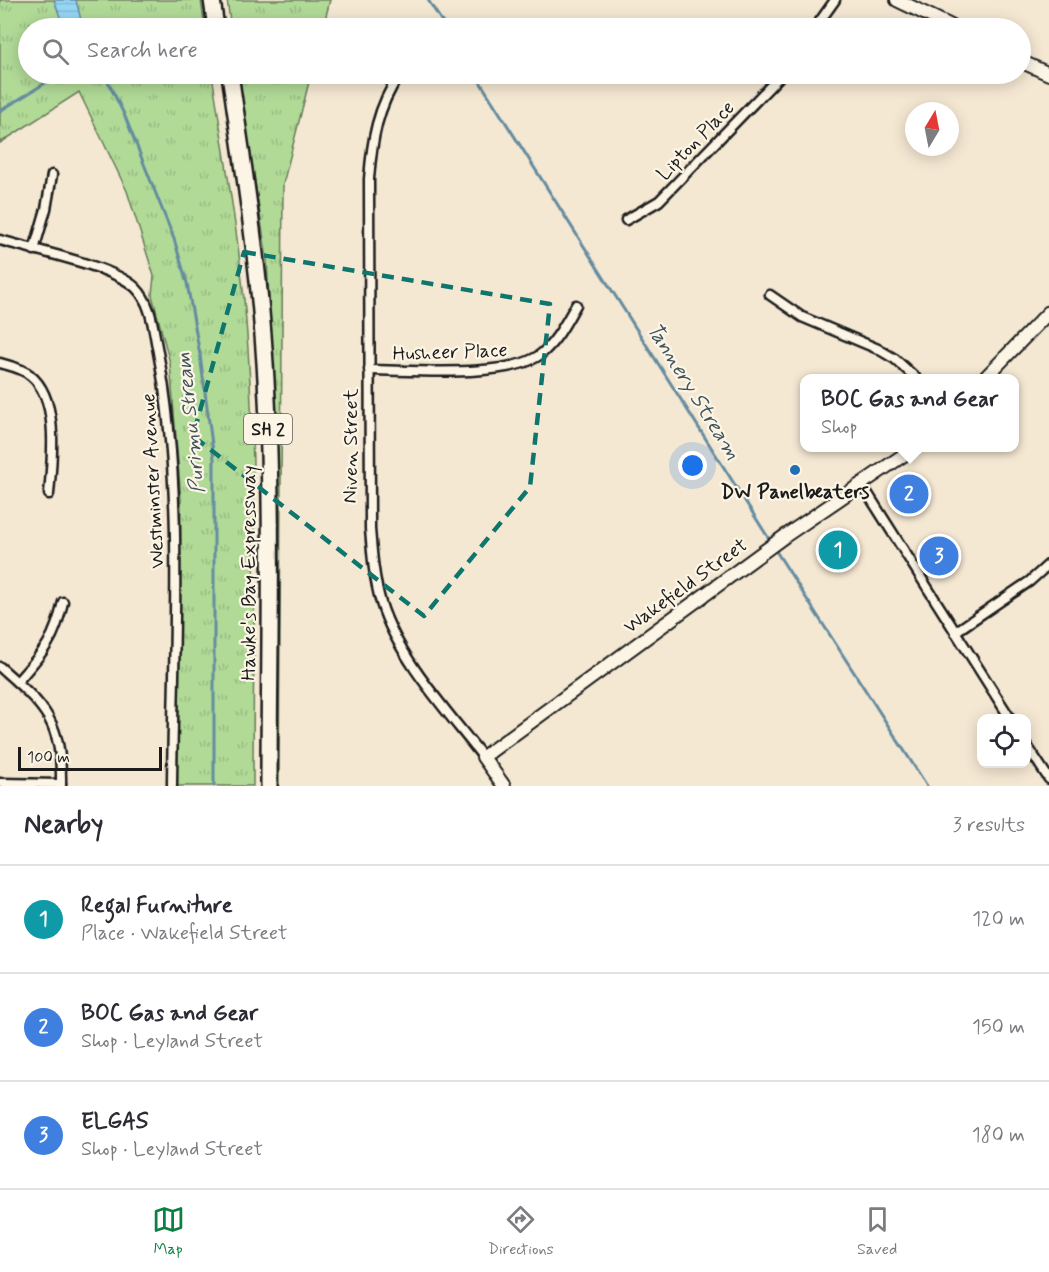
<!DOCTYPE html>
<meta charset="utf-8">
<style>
body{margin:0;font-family:Mynerve,sans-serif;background:#f7f7f7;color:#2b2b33}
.controls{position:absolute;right:18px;bottom:18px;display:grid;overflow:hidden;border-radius:12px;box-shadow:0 3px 15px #0003}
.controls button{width:54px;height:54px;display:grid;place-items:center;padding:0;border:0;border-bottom:2px solid #e1e1e2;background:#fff;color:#2b2b33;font:30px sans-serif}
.compass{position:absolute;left:905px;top:102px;width:54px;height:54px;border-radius:50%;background:#fff;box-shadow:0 3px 15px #0003;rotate:10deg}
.scale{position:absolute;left:18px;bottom:15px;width:144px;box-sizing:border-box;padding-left:6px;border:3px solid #1c1c1c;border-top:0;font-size:16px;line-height:21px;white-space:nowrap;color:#1c1c1c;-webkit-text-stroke:4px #fcf5e5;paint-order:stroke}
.you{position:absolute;left:693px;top:466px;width:21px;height:21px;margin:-15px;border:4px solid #fff;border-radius:50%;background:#1a73e8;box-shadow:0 0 0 9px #1a73e833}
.badge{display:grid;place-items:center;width:39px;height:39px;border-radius:50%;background:#0b8043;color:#fff;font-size:20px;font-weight:700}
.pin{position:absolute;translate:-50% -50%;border:3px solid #fff;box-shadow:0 2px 6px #0006}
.popup{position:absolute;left:800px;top:374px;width:219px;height:78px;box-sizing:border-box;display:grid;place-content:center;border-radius:12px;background:#fff;filter:drop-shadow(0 2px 4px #0005);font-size:20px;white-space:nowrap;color:#7c7c81}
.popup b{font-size:22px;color:#2b2b33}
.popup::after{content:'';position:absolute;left:50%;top:100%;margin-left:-12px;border:12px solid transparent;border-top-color:#fff}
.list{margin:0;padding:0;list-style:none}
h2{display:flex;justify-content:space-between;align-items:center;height:78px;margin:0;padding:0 24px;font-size:26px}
h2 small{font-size:20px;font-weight:400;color:#7c7c81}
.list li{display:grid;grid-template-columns:39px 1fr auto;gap:18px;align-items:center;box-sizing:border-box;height:108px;padding:0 24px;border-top:2px solid #e1e1e2}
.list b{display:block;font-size:22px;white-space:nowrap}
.list p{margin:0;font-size:20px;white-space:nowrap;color:#7c7c81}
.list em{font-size:20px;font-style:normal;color:#7c7c81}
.icon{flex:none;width:33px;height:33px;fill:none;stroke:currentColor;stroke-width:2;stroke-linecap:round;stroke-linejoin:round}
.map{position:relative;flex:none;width:1049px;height:786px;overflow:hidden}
.search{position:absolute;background:#fff;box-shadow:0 3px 15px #0003;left:18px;right:18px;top:18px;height:66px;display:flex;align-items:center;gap:15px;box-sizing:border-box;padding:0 21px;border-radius:33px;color:#7c7c81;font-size:22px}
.sheet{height:402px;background:#fff}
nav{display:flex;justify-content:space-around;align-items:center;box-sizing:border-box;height:84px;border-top:2px solid #e1e1e2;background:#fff;font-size:16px;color:#7c7c81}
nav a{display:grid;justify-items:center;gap:3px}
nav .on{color:#0b8043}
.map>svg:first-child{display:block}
.grass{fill:url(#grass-tufts);stroke:#667b5a;stroke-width:1.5}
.water{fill:url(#water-rules);stroke:#658ca0;stroke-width:1.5}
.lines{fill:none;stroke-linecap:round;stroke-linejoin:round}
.stream{stroke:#658ca0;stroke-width:3}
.street-casing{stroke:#1c1c1c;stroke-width:13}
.secondary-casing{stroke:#1c1c1c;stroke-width:16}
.highway-casing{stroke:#1c1c1c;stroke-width:20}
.street{stroke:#fcf5e5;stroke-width:8}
.secondary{stroke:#fcf5e5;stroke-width:12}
.highway{stroke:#fcf5e5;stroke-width:15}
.marked{fill:none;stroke:#0f766e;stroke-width:4.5;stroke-dasharray:12 8;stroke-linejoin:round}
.poi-dot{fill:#1f6fb2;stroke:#fcf5e5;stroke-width:2}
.labels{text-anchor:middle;stroke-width:4.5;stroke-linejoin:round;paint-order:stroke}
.shield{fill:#fcf5e5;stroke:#5f5d58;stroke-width:1.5}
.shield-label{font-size:18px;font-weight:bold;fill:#1c1c1c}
.street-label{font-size:20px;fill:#1c1c1c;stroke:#fcf5e5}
.poi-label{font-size:20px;font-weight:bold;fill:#1c1c1c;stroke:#fcf5e5}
.water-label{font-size:21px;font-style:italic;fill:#41545e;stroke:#fcf5e5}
</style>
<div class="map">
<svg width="1049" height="786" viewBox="0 0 1049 786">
<defs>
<pattern id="grass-tufts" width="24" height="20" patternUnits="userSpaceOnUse" patternTransform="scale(1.5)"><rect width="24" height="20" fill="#b1da97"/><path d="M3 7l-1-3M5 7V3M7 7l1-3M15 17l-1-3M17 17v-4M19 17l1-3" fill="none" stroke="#98ba82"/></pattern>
<pattern id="water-rules" width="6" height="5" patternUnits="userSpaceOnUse" patternTransform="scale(1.5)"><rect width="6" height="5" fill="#96d7f8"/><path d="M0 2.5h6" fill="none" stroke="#81b8d4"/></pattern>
</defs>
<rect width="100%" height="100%" fill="#f5e8d3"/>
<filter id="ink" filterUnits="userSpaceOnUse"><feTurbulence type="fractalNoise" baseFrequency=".0167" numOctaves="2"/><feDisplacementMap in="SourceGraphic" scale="12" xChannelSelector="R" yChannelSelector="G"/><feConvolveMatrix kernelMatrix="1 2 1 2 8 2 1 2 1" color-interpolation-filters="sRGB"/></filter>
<g filter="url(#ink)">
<g class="grass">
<path d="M0 0H201L205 28H28V74H212C225 161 241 247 247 335 258 485 253 636 253 786H177L181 500 170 363 152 295 154 276 127 191 79 92 0 143Z"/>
<path d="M227 0H330L323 28H231Z"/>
<path d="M238 74H311L283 184 279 786H275V421L267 259Z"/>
</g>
<path class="water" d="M54 0H76L83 28H64Z"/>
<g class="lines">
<g class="stream">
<path d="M428 0 446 28"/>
<path d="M104 74 124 114 174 239 187 283 200 355 214 459V786"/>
<path d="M475 74 771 542"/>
<path d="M0 111 60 74"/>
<path d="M774 548 927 786"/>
</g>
<g class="street-casing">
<g id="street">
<path d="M815 28 835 0"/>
<path d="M400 74C377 107 372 140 369 179L370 529C372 554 374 579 381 603 398 658 448 712 483 757"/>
<path d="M626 220 659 201 782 74"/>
<path d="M0 240C33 250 114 266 136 288 151 303 153 327 157 347 185 488 173 643 172 786"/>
<path d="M34 250 46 209 52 175"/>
<path d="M770 295 802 317 878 349 895 359 916 378"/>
<path d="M0 363C10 366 22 368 30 375 60 399 52 459 49 494"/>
<path d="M369 370C411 370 509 379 541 354 557 341 566 322 576 305"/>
<path d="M861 483 1010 718"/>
<path d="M955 632 1030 581 1049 564"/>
<path d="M0 667C47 708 62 722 61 786"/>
<path d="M17 682C43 652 54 642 63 602"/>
<path d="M1026 744 1049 779"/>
<path d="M0 783 61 784"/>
</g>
</g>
<g class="secondary-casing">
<g id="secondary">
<path d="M897 0 955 28"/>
<path d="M1020 61 1049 74"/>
<path d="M985 378 1049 312"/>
<path d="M504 786 483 757 785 536 914 448"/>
</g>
</g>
<g class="highway-casing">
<g id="highway">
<path d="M212 0 216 28"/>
<path d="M230 74C244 169 259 266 265 363 274 503 269 645 269 786"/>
</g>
</g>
<use href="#street" class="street"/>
<use href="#secondary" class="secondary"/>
<use href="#highway" class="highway"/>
</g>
</g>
<path class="marked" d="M244 252 550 304 530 487 424 616 193 436Z"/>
<circle class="poi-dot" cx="795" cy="470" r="6"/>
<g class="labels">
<rect class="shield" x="244" y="414" width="48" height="30" rx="4.5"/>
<g class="shield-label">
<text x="268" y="435">SH 2</text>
</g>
<g class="street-label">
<text transform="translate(695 140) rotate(-46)" y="7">Lipton Place</text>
<text transform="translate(450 351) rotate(-2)" y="7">Husheer Place</text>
<text transform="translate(350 446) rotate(-90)" y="7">Niven Street</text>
<text transform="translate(152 481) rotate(-93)" y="7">Westminster Avenue</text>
<text transform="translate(248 573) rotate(-90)" y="7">Hawke's Bay Expressway</text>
<text transform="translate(685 585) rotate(-36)" y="7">Wakefield Street</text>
</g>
<g class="poi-label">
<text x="795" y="498">DW Panelbeaters</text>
</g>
<g class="water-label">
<text transform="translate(694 391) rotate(58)" y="7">Tannery Stream</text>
<text transform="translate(190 423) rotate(-96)" y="7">Purimu Stream</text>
</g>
</g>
</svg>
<div class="controls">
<button><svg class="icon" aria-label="locate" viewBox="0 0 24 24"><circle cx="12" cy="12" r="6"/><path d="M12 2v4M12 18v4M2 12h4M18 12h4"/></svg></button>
</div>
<svg class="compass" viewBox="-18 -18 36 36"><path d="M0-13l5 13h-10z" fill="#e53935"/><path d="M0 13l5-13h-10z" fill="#7c7c81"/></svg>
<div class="scale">100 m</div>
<div class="you"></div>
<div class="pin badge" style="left:838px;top:550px;background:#0f9aa8">1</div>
<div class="pin badge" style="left:909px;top:494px;background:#3f7fe0">2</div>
<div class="popup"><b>BOC Gas and Gear</b>Shop</div>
<div class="pin badge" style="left:939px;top:556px;background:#3f7fe0">3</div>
<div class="search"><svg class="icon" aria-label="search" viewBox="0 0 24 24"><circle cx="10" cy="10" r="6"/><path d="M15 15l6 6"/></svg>Search here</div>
</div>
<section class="sheet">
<h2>Nearby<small>3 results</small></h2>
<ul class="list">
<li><span class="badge" style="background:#0f9aa8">1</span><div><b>Regal Furniture</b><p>Place · Wakefield Street</p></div><em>120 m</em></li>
<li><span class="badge" style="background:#3f7fe0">2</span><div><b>BOC Gas and Gear</b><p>Shop · Leyland Street</p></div><em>150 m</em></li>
<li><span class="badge" style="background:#3f7fe0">3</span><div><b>ELGAS</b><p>Shop · Leyland Street</p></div><em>180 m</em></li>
</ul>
</section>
<nav>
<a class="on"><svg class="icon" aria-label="map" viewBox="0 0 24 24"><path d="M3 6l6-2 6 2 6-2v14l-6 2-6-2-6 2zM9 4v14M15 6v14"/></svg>Map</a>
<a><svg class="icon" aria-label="directions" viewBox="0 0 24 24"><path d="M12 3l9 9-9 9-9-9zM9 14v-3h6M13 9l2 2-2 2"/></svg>Directions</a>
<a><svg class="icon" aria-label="saved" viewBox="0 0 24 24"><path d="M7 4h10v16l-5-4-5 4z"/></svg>Saved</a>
</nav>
